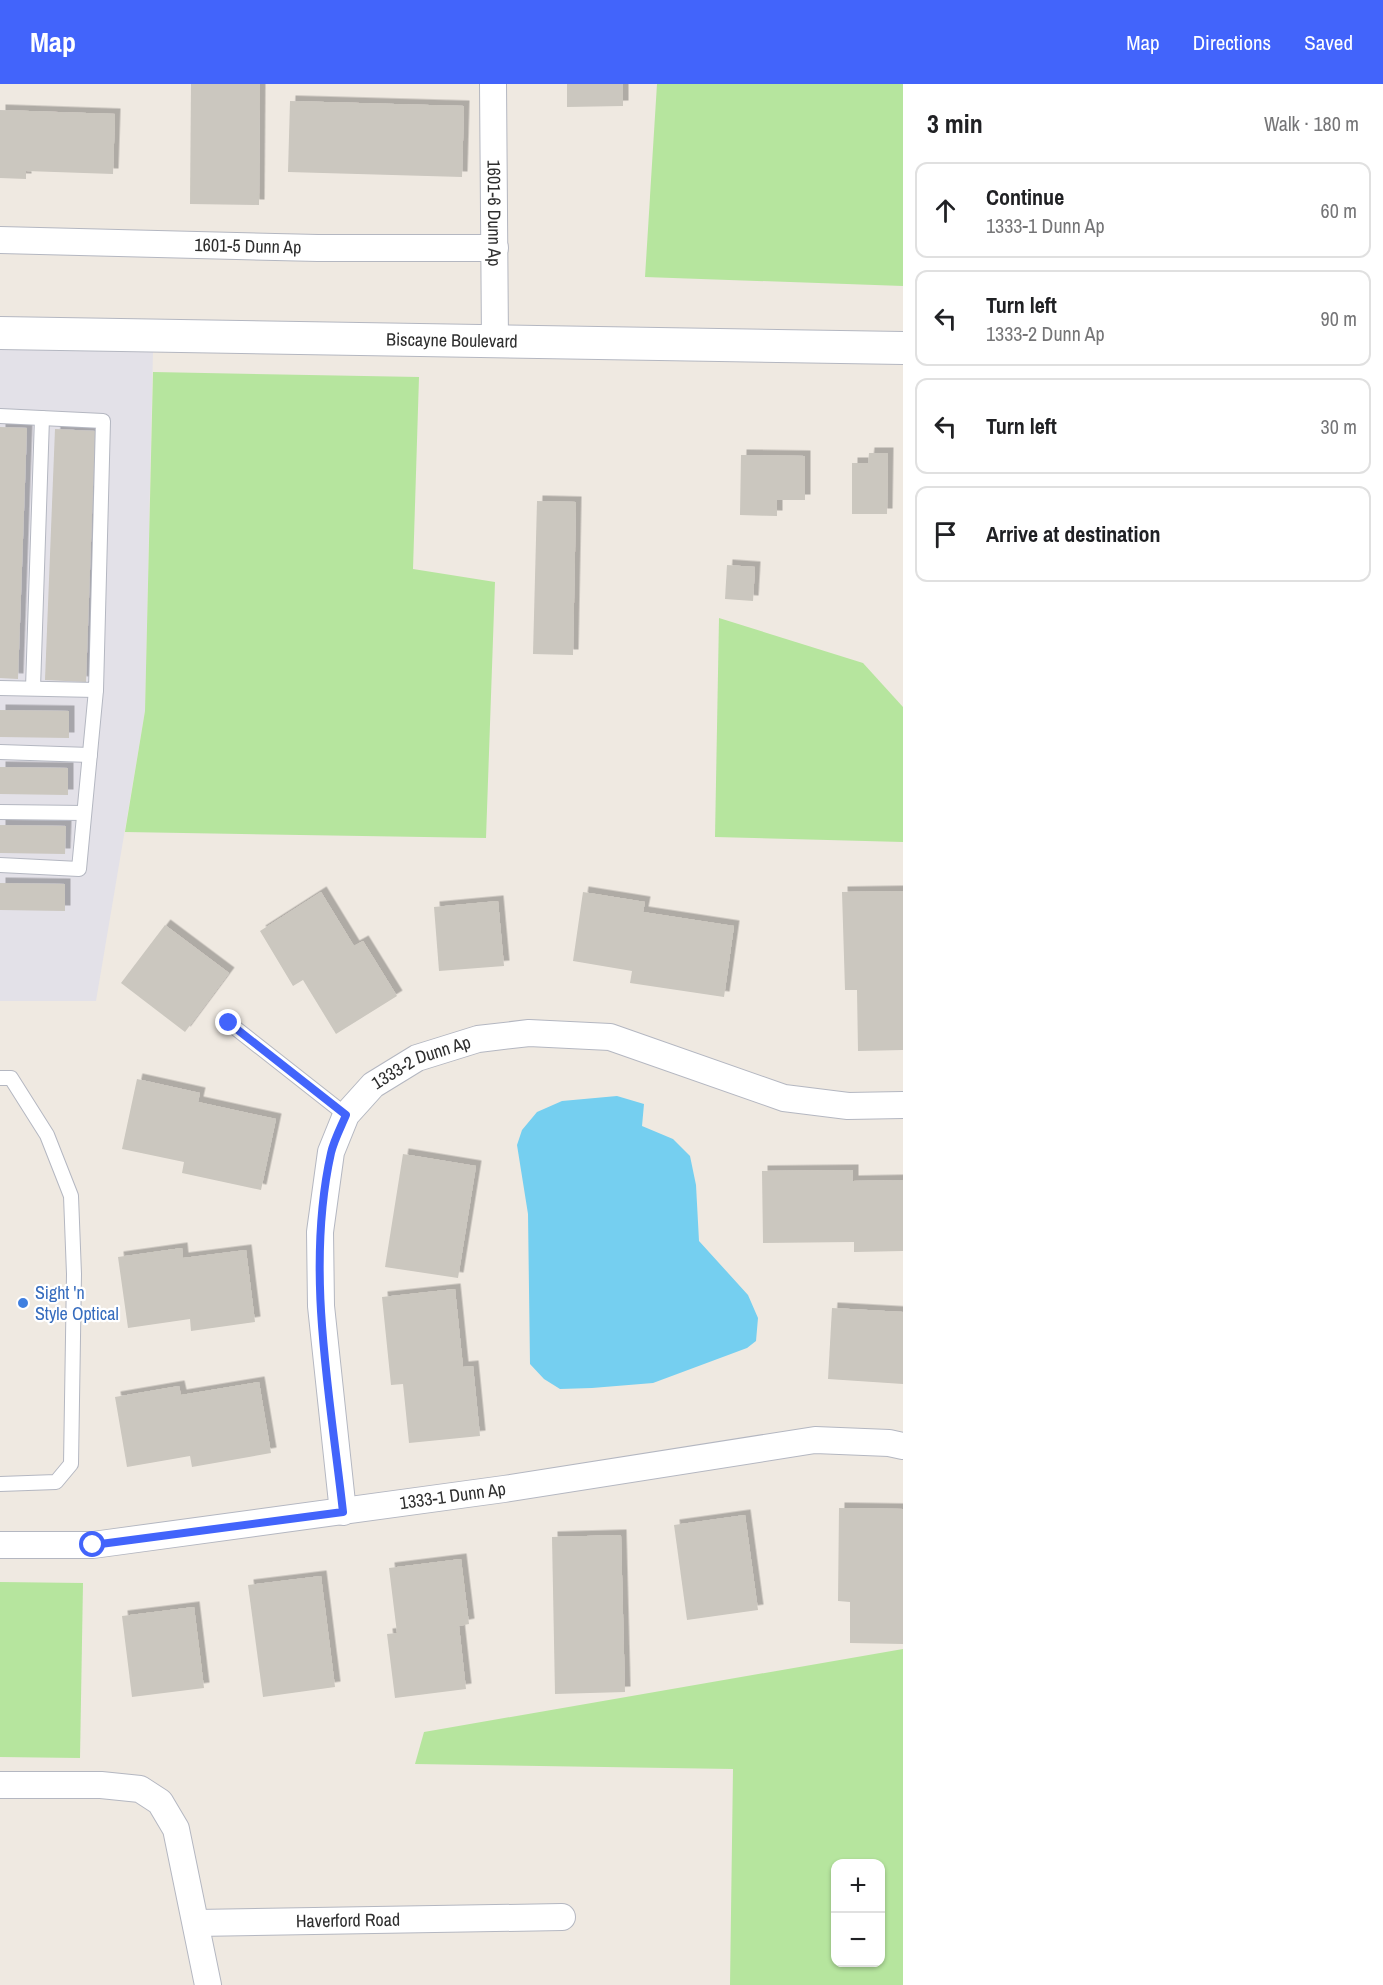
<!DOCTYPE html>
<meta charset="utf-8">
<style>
body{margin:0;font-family:"Archivo Narrow",sans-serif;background:#f6f6f6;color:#202124}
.controls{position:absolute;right:18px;bottom:18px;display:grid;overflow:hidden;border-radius:12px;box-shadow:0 2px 4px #0004}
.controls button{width:54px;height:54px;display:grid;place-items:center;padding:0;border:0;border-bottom:2px solid #e0e0e0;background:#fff;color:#202124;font:30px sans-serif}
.stop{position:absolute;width:18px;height:18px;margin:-14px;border:4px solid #4264fb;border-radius:50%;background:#fff}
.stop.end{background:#4264fb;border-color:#fff;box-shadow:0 2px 6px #0008}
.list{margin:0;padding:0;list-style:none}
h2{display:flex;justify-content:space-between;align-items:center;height:78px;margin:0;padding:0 24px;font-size:26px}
h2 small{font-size:20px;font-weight:400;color:#757577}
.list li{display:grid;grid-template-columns:39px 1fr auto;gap:18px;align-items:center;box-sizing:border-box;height:96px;margin:0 12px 12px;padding:0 12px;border:2px solid #e0e0e0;border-radius:12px}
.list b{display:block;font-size:22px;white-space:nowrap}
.list p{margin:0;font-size:20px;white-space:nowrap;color:#757577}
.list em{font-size:20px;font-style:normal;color:#757577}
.icon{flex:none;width:33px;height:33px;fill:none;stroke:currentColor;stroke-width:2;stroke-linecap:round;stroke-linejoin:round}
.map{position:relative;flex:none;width:903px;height:1901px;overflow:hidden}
header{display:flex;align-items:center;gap:36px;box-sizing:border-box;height:84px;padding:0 30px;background:#4264fb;color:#fff}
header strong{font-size:28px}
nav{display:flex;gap:33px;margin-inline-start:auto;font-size:21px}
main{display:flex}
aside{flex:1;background:#fff}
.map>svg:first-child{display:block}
.industrial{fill:#e3e1e8}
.green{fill:#b6e59e;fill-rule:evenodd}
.water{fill:#75cff0}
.building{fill:#cbc7bf;filter:url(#shadow)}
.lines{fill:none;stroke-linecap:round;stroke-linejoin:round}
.service-casing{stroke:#b4b7c1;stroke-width:16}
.minor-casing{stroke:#b4b7c1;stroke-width:28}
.tertiary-casing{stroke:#b4b7c1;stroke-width:34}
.service{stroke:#fff;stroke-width:14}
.minor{stroke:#fff;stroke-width:26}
.tertiary{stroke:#fff;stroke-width:32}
.route{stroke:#4264fb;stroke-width:8}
.shop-dot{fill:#3f7fe0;stroke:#fff;stroke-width:2}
.labels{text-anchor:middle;stroke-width:4.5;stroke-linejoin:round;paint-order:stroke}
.street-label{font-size:18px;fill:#2e2e2e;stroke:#fff}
.shop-label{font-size:18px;fill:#366cbe;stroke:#fff;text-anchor:start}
</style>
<header>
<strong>Map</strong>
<nav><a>Map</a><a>Directions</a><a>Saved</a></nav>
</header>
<main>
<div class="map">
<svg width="903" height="1901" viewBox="0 0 903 1901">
<defs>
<filter id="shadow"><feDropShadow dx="5.5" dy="-5.5" stdDeviation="0" flood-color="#0004"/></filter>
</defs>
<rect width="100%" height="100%" fill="#efe9e1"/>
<path class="industrial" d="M0 264 153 266 145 627 96 917H0Z"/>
<g class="green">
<path d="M657 0H903V202L645 193Z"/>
<path d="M153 288 419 293 413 485 495 498 486 754 125 748 145 627Z"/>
<path d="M719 534 863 579 903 623V758L715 753Z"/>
<path d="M0 1498 83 1499 80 1674 0 1673Z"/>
<path d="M903 1565V1901H730L733 1685 415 1680 424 1648ZM836 1780H880V1878H836Z"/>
</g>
<path class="water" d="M617 1012 644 1020 642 1042 673 1055 690 1072 696 1101 699 1157 748 1211 758 1234 756 1257 747 1264 653 1299 592 1304 560 1305 544 1295 530 1280 528 1130 517 1061 522 1046 537 1028 562 1017Z"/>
<g class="building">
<path d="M191 0H260L259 121 190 120Z"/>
<path d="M567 0H623V22L567 23Z"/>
<path d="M290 17 464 22 462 93 288 88Z"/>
<path d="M0 26 115 30 113 90 26 87V95L0 94Z"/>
<path d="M0 343 27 344 18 595 0 594Z"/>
<path d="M55 345 95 347 86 598 45 596Z"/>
<path d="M869 369H888L887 430H852V379H868Z"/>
<path d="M741 371 805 372V416H777V432L740 431Z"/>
<path d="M537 417 576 418 573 571 533 570Z"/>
<path d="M727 481 755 483 753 517 725 515Z"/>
<path d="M0 626 69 627V654L0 653Z"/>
<path d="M0 683 68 684V711L0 710Z"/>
<path d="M0 741 66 742 65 770 0 769Z"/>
<path d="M0 799 65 800V827L0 826Z"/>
<path d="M903 807V966L858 967 857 906H845L842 808Z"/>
<path d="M321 808 354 862 363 857 397 912 336 950 303 896 293 902 260 847Z"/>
<path d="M583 808 645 818 643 828 734 842 724 913 630 899 632 887 573 877Z"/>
<path d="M498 817 504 882 439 887 434 823Z"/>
<path d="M165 841 229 889 185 948 121 899Z"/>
<path d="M137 995 200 1009 198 1018 276 1035 261 1106 182 1089 184 1078 122 1065Z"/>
<path d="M403 1070 476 1082 458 1194 385 1183Z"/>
<path d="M853 1086V1097L903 1096V1167L854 1168V1158L763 1159 762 1087Z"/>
<path d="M182 1164 183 1174 246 1166 255 1238 191 1247 190 1235 128 1244 118 1173Z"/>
<path d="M455 1205 463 1283 473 1282 480 1352 409 1359 403 1300 391 1301 382 1213Z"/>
<path d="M832 1224 903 1228V1300L828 1295Z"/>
<path d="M259 1298 271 1369 192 1383 190 1372 127 1383 115 1313 179 1302 181 1311Z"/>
<path d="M839 1424 903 1425V1560L850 1559V1518L838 1517Z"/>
<path d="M745 1431 758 1526 687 1536 674 1441Z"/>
<path d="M621 1451 625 1608 555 1610 552 1453Z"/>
<path d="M461 1475 469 1540 459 1542 466 1605 395 1614 387 1550 397 1549 389 1484Z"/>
<path d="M321 1492 335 1603 263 1613 248 1501Z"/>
<path d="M194 1523 204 1604 132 1613 122 1532Z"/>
</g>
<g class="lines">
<g class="service-casing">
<g id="service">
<path d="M0 332 103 337 96 606 0 604"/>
<path d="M33 604 42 334"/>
<path d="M0 668 90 671"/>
<path d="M0 728 84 729"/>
<path d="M0 781 79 785 96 606"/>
<path d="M229 939 346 1031"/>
<path d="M0 994H11L47 1051 71 1112 74 1190 71 1380 56 1398 0 1400"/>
</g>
</g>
<g class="minor-casing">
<g id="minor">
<path id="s1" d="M493 0 495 258"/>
<path id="s2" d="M0 156 318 164H495"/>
<path id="s3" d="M343 1428 321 1222 320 1148 331 1068 346 1031 373 1001 417 974 478 955 529 949 610 953 784 1014 848 1022 903 1021"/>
<path id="s4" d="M0 1461H93L504 1405 815 1356 889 1359 903 1362"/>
<path d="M0 1701H101L140 1705 160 1718 176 1745 208 1901"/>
<path id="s5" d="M196 1839 562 1833"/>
</g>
</g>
<g class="tertiary-casing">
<g id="tertiary">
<path id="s6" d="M0 249 903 264"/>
</g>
</g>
<use href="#service" class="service"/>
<use href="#minor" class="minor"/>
<use href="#tertiary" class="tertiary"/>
</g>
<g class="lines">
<path class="route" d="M93 1461 343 1428C330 1310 305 1186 331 1069 334 1056 341 1043 346 1031L229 939"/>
</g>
<circle class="shop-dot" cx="23" cy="1219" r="6"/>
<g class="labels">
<g class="street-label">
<text dy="6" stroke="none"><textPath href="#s1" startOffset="129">1601-6 Dunn Ap</textPath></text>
<text dy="6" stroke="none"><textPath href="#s2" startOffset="248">1601-5 Dunn Ap</textPath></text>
<text dy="6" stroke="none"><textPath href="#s6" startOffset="452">Biscayne Boulevard</textPath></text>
<text dy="6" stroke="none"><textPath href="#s3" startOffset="496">1333-2 Dunn Ap</textPath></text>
<text dy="6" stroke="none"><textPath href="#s4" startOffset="456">1333-1 Dunn Ap</textPath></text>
<text dy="6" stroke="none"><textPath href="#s5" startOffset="152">Haverford Road</textPath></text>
</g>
<g class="shop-label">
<text x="35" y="1215">Sight 'n<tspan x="35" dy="21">Style Optical</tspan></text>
</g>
</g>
</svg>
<div class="controls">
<button>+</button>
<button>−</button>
</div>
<div class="stop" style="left:93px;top:1461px"></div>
<div class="stop end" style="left:229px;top:939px"></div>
</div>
<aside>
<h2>3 min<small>Walk · 180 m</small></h2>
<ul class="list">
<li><svg class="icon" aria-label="ahead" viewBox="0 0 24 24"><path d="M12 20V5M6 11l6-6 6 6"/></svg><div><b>Continue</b><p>1333-1 Dunn Ap</p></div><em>60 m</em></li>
<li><svg class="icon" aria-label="left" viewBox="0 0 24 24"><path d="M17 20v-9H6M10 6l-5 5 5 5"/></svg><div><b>Turn left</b><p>1333-2 Dunn Ap</p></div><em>90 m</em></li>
<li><svg class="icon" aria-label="left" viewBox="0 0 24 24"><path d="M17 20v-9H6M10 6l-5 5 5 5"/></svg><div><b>Turn left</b></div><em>30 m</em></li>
<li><svg class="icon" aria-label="arrive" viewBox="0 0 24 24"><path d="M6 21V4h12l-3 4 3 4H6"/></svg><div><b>Arrive at destination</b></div></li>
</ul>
</aside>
</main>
